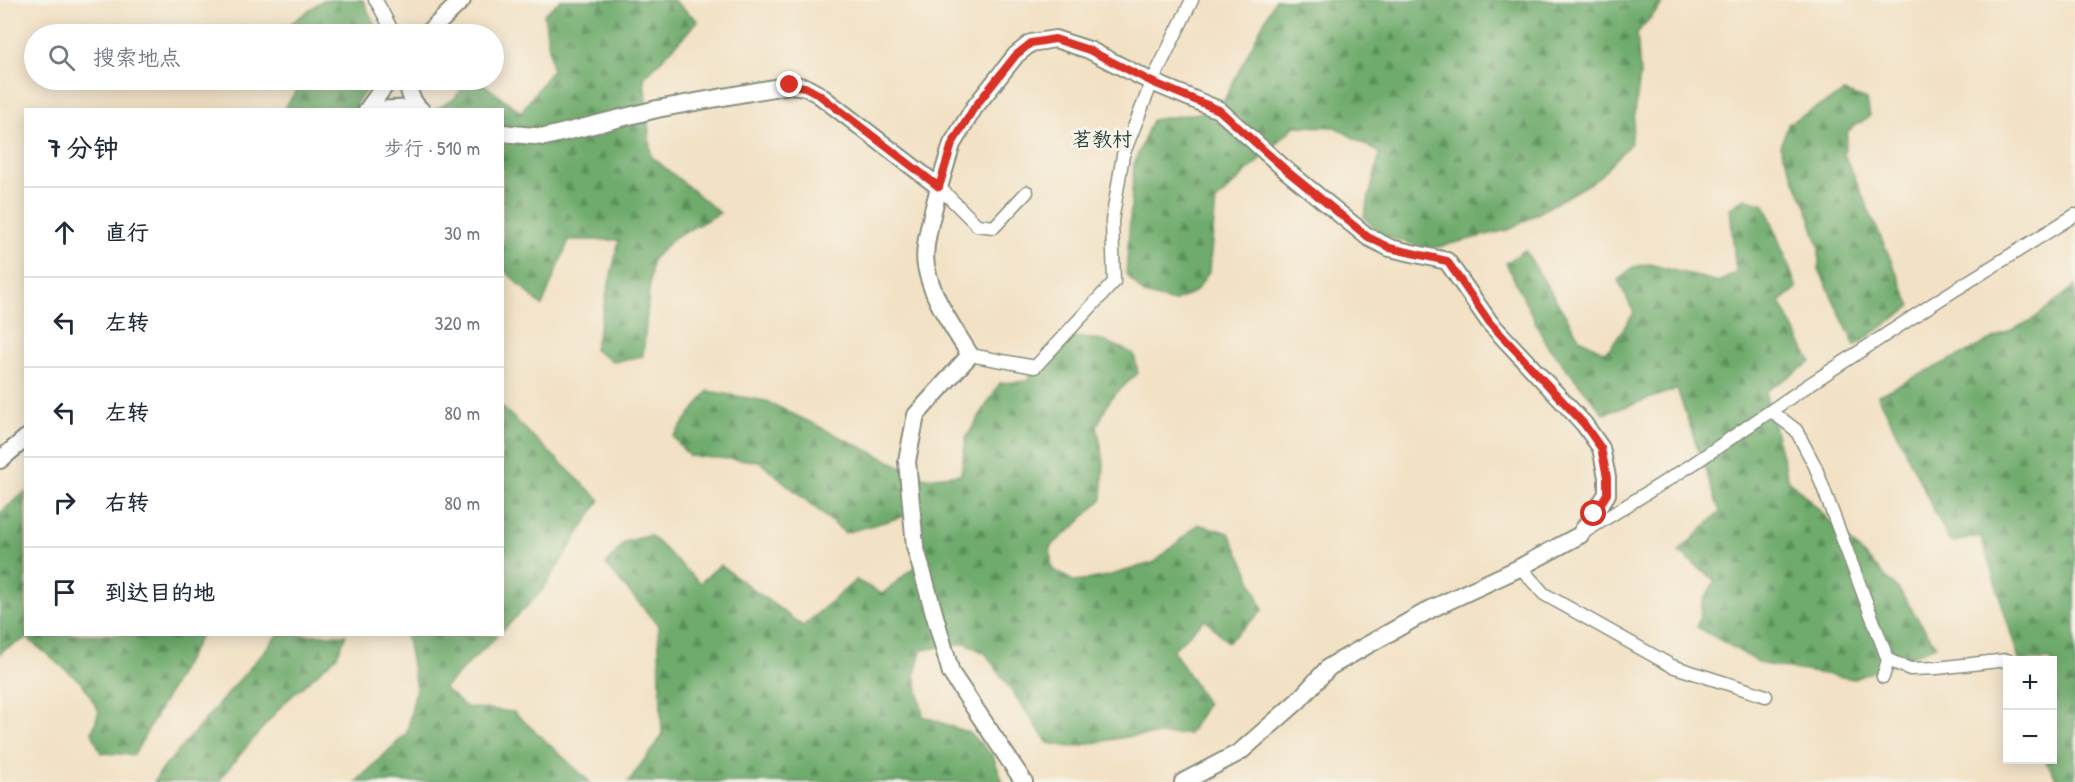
<!DOCTYPE html>
<html lang="zh">
<meta charset="utf-8">
<style>
body{margin:0;font-family:"Patrick Hand","LXGW WenKai TC",sans-serif;background:#f2f2f3;color:#1f2937}
.controls{position:absolute;right:18px;bottom:18px;display:grid;overflow:hidden;border-radius:0px;box-shadow:0 3px 15px #0003}
.controls button{width:54px;height:54px;display:grid;place-items:center;padding:0;border:0;border-bottom:2px solid #e0e1e3;background:#fff;color:#1f2937;font:30px sans-serif}
.stop{position:absolute;width:18px;height:18px;margin:-14px;border:4px solid #d93025;border-radius:50%;background:#fff}
.stop.end{background:#d93025;border-color:#fff;box-shadow:0 2px 6px #0008}
.list{margin:0;padding:0;list-style:none}
h2{display:flex;justify-content:space-between;align-items:center;height:78px;margin:0;padding:0 24px;font-size:26px}
h2 small{font-size:20px;font-weight:400;color:#747a83}
.list li{display:grid;grid-template-columns:39px 1fr auto;gap:18px;align-items:center;box-sizing:border-box;height:90px;padding:0 24px;border-top:2px solid #e0e1e3}
.list b{display:block;font-size:22px;white-space:nowrap}
.list em{font-size:20px;font-style:normal;color:#747a83}
.icon{flex:none;width:33px;height:33px;fill:none;stroke:currentColor;stroke-width:2;stroke-linecap:round;stroke-linejoin:round}
.map{position:relative;flex:none;width:2075px;height:782px;overflow:hidden}
.search{position:absolute;background:#fff;box-shadow:0 3px 15px #0003;left:24px;top:24px;width:480px;height:66px;display:flex;align-items:center;gap:15px;box-sizing:border-box;padding:0 21px;border-radius:33px;color:#747a83;font-size:22px}
.panel{position:absolute;background:#fff;box-shadow:0 3px 15px #0003;left:24px;top:108px;width:480px;height:528px;border-radius:0px}
.map>svg:first-child{display:block}
.forest{fill:url(#forest-firs);stroke:#467450;stroke-width:1.5}
.lines{fill:none;stroke-linecap:round;stroke-linejoin:round}
.street-casing{stroke:#888f7c;stroke-width:15}
.secondary-casing{stroke:#888f7c;stroke-width:20}
.street{stroke:#fff;stroke-width:12}
.secondary{stroke:#fff;stroke-width:16}
.route{stroke:#d93025;stroke-width:8}
.labels{text-anchor:middle;stroke-width:6;stroke-linejoin:round;paint-order:stroke}
.quarter-label{font-size:20px;fill:#1f3d34;stroke:#f7f3e8}
</style>
<div class="map">
<svg width="2075" height="782" viewBox="0 0 2075 782">
<defs>
<pattern id="forest-firs" width="22" height="20" patternUnits="userSpaceOnUse" patternTransform="scale(1.5)"><rect width="22" height="20" fill="#6eab6c"/><path d="M5 1l3.5 6h-7zM16 11l3.5 6h-7z" fill="#5a8c5a"/></pattern>
</defs>
<rect width="100%" height="100%" fill="#f7f3e8"/>
<filter id="ink" filterUnits="userSpaceOnUse"><feTurbulence type="fractalNoise" baseFrequency=".0167" numOctaves="2"/><feDisplacementMap in="SourceGraphic" scale="12" xChannelSelector="R" yChannelSelector="G"/><feConvolveMatrix kernelMatrix="1 2 1 2 8 2 1 2 1" color-interpolation-filters="sRGB"/></filter>
<filter id="wash" filterUnits="userSpaceOnUse"><feTurbulence type="fractalNoise" baseFrequency=".008" numOctaves="4" result="noise"/><feDisplacementMap in="SourceGraphic" scale="24" xChannelSelector="R" yChannelSelector="G"/><feGaussianBlur stdDeviation="1.35" result="paint"/><feColorMatrix in="noise" values="0 0 0 0 0 0 0 0 0 0 0 0 0 0 0 0 0 1.4 0 .05"/><feComposite in="paint" operator="in"/></filter>
<g filter="url(#wash)">
<rect width="100%" height="100%" fill="#f2e1c4"/>
<g class="forest">
<path d="M323 0H363L379 34H280L278 33Z"/>
<path d="M561 0H673L698 21 644 78 651 156 720 213 675 237 652 260 643 356 614 362 594 350 619 240H569L542 306 503 269 502 110H434L454 99 469 80H478L521 112 552 70 544 14Z"/>
<path d="M1275 0H1666L1637 33 1640 75 1631 143 1597 179 1511 229 1430 249 1380 235 1364 217 1380 153 1335 127 1295 126 1216 201 1209 272 1196 291 1174 302 1144 294 1126 274 1134 164 1152 120 1219 110Z"/>
<path d="M304 80H375L355 104 360 109 283 110Z"/>
<path d="M1844 92 1867 100 1870 116 1848 131 1844 154 1911 306 1855 346 1819 269V247L1806 206 1780 146 1789 123Z"/>
<path d="M1744 198 1765 204 1797 288 1780 302 1811 362 1765 392 1788 479 1899 590 1936 646 1854 679 1762 664 1697 627 1704 599 1715 581 1679 552 1720 512 1677 389 1604 414 1547 345 1506 263 1525 250 1580 339 1604 352 1610 348 1634 313 1618 280 1633 267 1649 264 1719 282 1736 273 1730 208Z"/>
<path d="M2075 286V782H2059L2045 760H2052V660H2019L1981 536 1950 543 1878 395 2032 320Z"/>
<path d="M1064 336 1103 340 1134 354 1138 373 1111 398 1097 426 1104 462 1102 499 1074 527 1050 547 1052 569 1075 582 1108 576 1155 562 1198 524 1229 533 1248 572 1263 610 1228 642 1205 619 1173 650 1207 704 1189 734 1131 736 1071 747 1048 743 986 654 966 643 921 650 915 674 923 716 969 733 993 756 1003 782H628L662 736 658 625 606 565 625 542 650 535 700 583 720 565 803 626 856 580 882 594 925 558 920 512 845 533 759 461 689 456 673 437 708 391 766 401 925 478 961 474 966 438 1000 383 1027 381Z"/>
<path d="M502 407 600 500 541 592 503 630Z"/>
<path d="M25 492 26 634 201 635 134 755 101 753 92 733 99 711 83 684 27 638 3 650 0 655V513Z"/>
<path d="M405 634 498 635 444 688 466 707 514 712 590 782H356L407 733 416 688 407 638Z"/>
<path d="M278 635H346L337 656 282 705 222 776 220 782H154L160 772Z"/>
</g>
</g>
<g filter="url(#ink)">
<g class="lines">
<g class="street-casing">
<g id="street">
<path d="M375 0 378 4 394 34"/>
<path d="M939 187 977 225 994 227 1027 192"/>
<path d="M970 355 1035 367 1114 282 1112 221 1123 155 1152 82 1192 0"/>
<path d="M1771 411 1796 430 1815 466 1888 660 1883 677"/>
<path d="M1586 531 1693 464 1810 384 1942 298 2075 215"/>
<path d="M1520 567 1544 594 1672 666 1766 696"/>
<path d="M1888 660 1910 669 1937 668 2007 660"/>
</g>
</g>
<g class="secondary-casing">
<g id="secondary">
<path d="M427 34 462 0"/>
<path d="M407 80C409 91 411 102 421 110"/>
<path d="M367 110 389 80"/>
<path d="M373 110 417 108"/>
<path d="M502 133 545 137 657 109 790 85 805 87 818 94 939 187C934 208 922 247 926 266 932 299 953 327 970 355L916 415 907 461 915 546 951 673 1024 782"/>
<path d="M939 187 952 144 974 108 1016 55 1031 43 1055 39 1089 50 1152 82 1219 110 1287 171 1368 237 1390 248 1447 261 1490 323 1584 424 1601 448 1607 477V494L1580 535 1515 570 1431 609 1329 667 1298 701 1240 752 1183 782"/>
<path d="M0 460 26 438"/>
</g>
</g>
<use href="#street" class="street"/>
<use href="#secondary" class="secondary"/>
</g>
</g>
<g class="lines" filter="url(#ink)">
<path class="route" d="M790 85 805 87 818 94 939 187 952 144 974 108 1016 55 1031 43 1055 39 1089 50 1152 82 1219 110 1287 171 1368 237 1390 248 1447 261 1490 323 1584 424 1601 448 1607 477V494L1594 514"/>
</g>
<g class="labels">
<g class="quarter-label">
<text x="1102" y="146">茗教村</text>
</g>
</g>
</svg>
<div class="controls">
<button>+</button>
<button>−</button>
</div>
<div class="stop" style="left:1594px;top:514px"></div>
<div class="stop end" style="left:790px;top:85px"></div>
<div class="search"><svg class="icon" aria-label="search" viewBox="0 0 24 24"><circle cx="10" cy="10" r="6"/><path d="M15 15l6 6"/></svg>搜索地点</div>
<section class="panel">
<h2>7 分钟<small>步行 · 510 m</small></h2>
<ul class="list">
<li><svg class="icon" aria-label="ahead" viewBox="0 0 24 24"><path d="M12 20V5M6 11l6-6 6 6"/></svg><div><b>直行</b></div><em>30 m</em></li>
<li><svg class="icon" aria-label="left" viewBox="0 0 24 24"><path d="M17 20v-9H6M10 6l-5 5 5 5"/></svg><div><b>左转</b></div><em>320 m</em></li>
<li><svg class="icon" aria-label="left" viewBox="0 0 24 24"><path d="M17 20v-9H6M10 6l-5 5 5 5"/></svg><div><b>左转</b></div><em>80 m</em></li>
<li><svg class="icon" aria-label="right" viewBox="0 0 24 24"><path d="M7 20v-9h11M14 6l5 5-5 5"/></svg><div><b>右转</b></div><em>80 m</em></li>
<li><svg class="icon" aria-label="arrive" viewBox="0 0 24 24"><path d="M6 21V4h12l-3 4 3 4H6"/></svg><div><b>到达目的地</b></div></li>
</ul>
</section>
</div>
